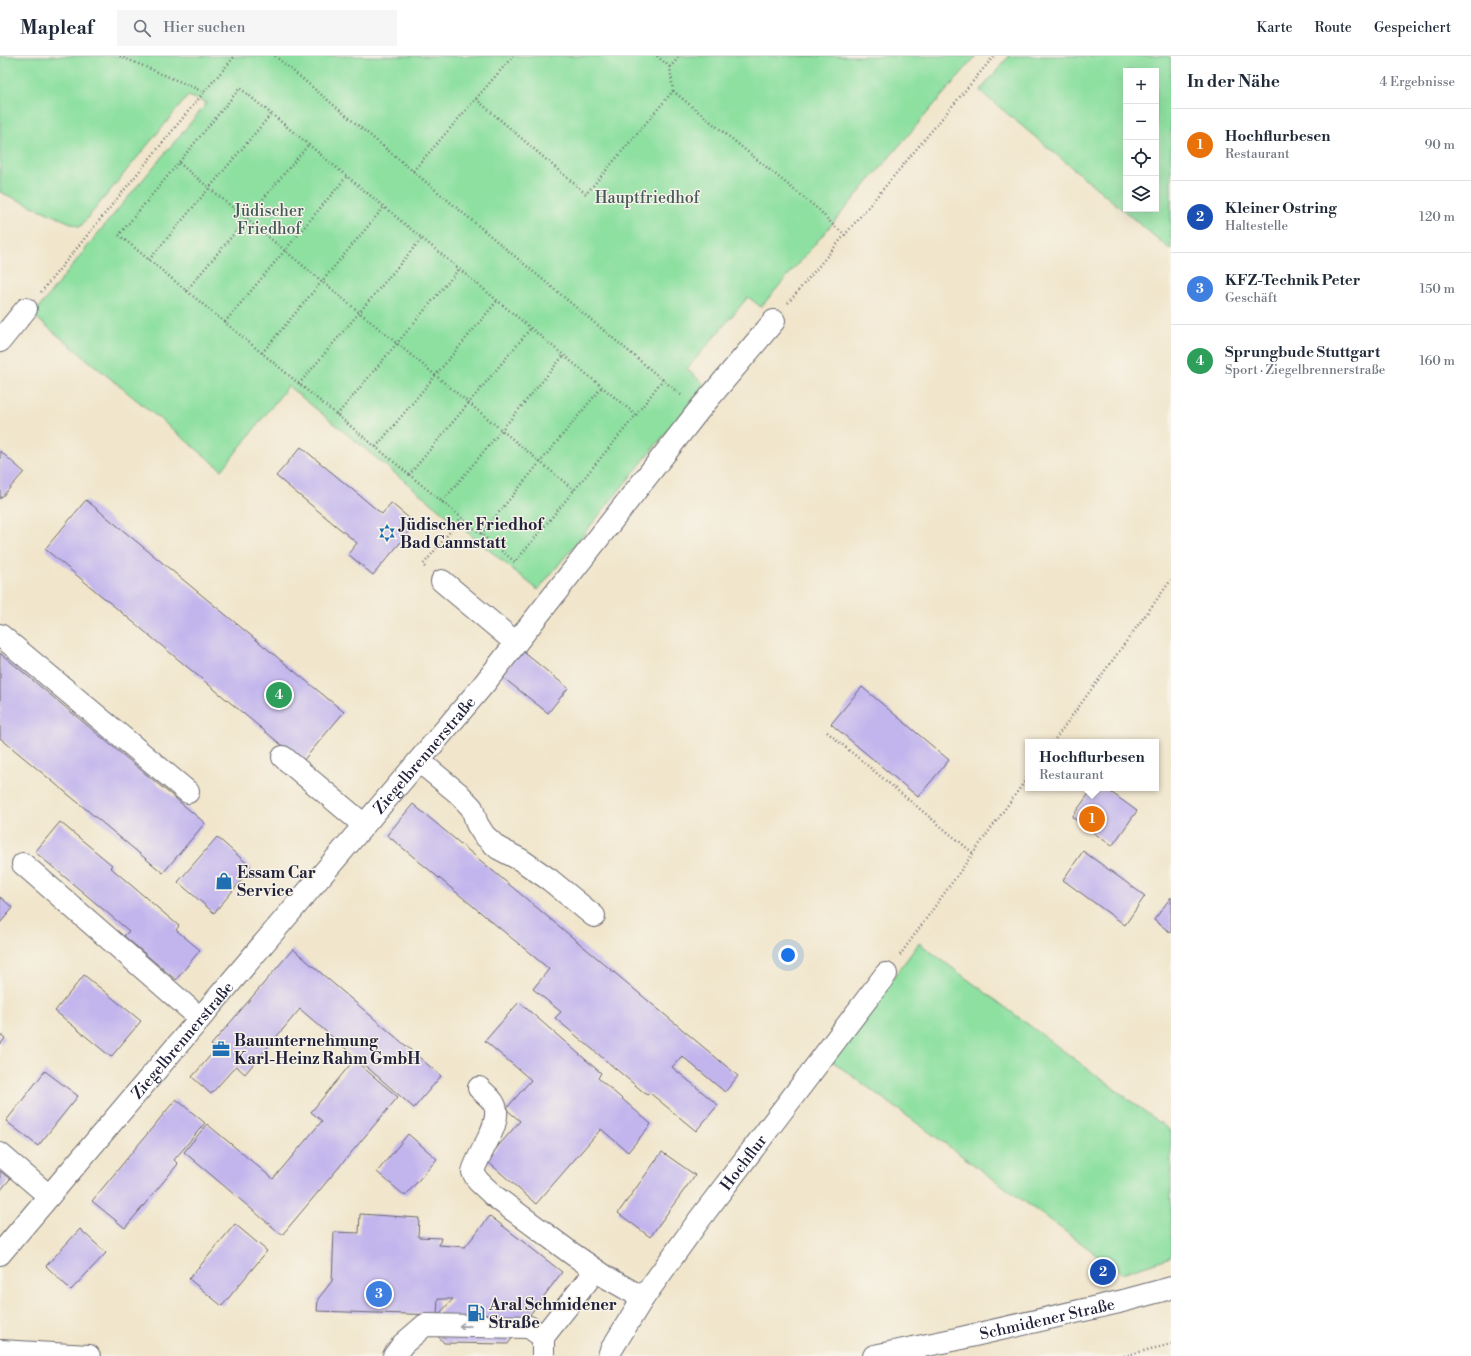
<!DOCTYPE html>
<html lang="de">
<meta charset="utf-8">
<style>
body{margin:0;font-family:"Libre Bodoni",serif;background:#f6f6f7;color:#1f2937}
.controls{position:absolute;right:12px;top:12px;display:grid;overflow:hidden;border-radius:0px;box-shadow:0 4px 16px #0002}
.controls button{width:36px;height:36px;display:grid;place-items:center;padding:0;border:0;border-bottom:1px solid #e0e1e3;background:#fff;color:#1f2937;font:20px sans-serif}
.you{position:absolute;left:788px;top:899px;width:14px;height:14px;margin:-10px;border:3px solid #fff;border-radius:50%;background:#1a73e8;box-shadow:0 0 0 6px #1a73e833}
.badge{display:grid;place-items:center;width:26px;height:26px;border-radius:50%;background:#0f766e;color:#fff;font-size:13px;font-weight:700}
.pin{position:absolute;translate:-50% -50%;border:2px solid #fff;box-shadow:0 1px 4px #0006}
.popup{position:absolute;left:1025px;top:683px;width:134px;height:52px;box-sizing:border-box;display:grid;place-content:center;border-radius:0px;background:#fff;filter:drop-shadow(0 1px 3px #0005);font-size:13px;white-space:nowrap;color:#747a83}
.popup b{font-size:15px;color:#1f2937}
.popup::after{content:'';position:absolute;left:50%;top:100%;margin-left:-8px;border:8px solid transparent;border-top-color:#fff}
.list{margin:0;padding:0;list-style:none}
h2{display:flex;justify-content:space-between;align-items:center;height:52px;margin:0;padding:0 16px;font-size:17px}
h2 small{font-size:13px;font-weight:400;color:#747a83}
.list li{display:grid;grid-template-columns:26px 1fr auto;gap:12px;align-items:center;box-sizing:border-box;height:72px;padding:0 16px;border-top:1px solid #e0e1e3}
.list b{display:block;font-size:15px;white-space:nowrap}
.list p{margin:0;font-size:13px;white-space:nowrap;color:#747a83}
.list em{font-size:13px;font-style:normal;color:#747a83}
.icon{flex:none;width:22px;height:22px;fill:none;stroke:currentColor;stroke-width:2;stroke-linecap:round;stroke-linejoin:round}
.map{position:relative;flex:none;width:1171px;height:1300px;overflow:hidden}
header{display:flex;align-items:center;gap:24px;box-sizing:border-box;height:56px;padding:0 20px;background:#fff;border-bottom:1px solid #e0e1e3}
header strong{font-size:19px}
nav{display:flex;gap:22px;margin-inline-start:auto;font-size:14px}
.search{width:280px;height:36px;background:#f6f6f7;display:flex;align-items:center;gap:10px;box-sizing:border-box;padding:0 14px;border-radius:0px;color:#747a83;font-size:15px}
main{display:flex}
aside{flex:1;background:#fff}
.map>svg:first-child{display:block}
.green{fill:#8ee0a1;stroke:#58816e;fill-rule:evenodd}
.building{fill:#c2b5ed}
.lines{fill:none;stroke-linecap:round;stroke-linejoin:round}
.minor-casing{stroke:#6a676e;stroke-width:24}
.major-casing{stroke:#6a676e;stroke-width:24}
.path{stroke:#6a676e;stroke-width:2.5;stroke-dasharray:1 3;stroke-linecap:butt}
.minor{stroke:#fff;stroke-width:22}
.major{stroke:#fff;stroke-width:22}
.oneway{stroke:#9c9ca7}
.labels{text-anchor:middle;stroke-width:3;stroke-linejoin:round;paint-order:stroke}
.park-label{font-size:16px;fill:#425b5a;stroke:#f7f3e8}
.poi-label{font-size:16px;font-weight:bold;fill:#22223b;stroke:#f7f3e8;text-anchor:start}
.street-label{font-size:16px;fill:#22223b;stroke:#f7f3e8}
</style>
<header>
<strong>Mapleaf</strong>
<div class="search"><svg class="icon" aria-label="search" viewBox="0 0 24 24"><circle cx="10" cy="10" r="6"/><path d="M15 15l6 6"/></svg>Hier suchen</div>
<nav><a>Karte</a><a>Route</a><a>Gespeichert</a></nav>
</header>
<main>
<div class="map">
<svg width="1171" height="1300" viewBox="0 0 1171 1300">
<rect width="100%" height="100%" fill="#f7f3e8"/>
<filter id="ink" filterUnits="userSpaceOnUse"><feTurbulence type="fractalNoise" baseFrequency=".025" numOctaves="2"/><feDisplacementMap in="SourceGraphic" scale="8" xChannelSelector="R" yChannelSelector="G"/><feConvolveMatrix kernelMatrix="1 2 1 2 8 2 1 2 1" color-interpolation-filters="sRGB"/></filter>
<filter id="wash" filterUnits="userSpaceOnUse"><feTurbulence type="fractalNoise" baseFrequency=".012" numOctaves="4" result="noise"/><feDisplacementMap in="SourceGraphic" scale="16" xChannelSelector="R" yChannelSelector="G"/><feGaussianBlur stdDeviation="0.9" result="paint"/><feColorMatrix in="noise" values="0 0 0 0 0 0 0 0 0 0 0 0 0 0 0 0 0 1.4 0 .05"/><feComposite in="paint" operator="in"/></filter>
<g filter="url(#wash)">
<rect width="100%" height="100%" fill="#f1e6cc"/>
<g class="green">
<path d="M0 0H976L761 251 748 241 687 313 705 329 538 534 288 330 222 414 33 259 99 176 207 47 188 40 80 171 0 136Z"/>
<path d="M1009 0H1168L1171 2V194L980 35ZM1126 15H1156V153H1126Z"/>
<path d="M919 887 1171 1075V1201L1122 1217 832 1005Z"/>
</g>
<g id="blocks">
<g class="building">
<path d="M301 391 382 458 391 447 416 468 373 519 348 498 357 487 276 420Z"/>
<path d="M0 395 24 416 0 443Z"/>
<path d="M86 444 344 656 302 706 45 493Z"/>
<path d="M521 594 568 632 548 657 501 620Z"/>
<path d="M0 597 205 767 163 817 0 682Z"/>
<path d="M862 631 949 704 918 741 831 668Z"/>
<path d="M1093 732H1105L1137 755 1112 790 1072 761Z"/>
<path d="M413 748 738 1020 725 1036 682 1000 672 1011 718 1049 696 1075 650 1037 647 1039 555 962 561 956 533 933 549 913 387 779Z"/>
<path d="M60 766 112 809 110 811 179 870 176 874 200 894 176 924 124 880 129 875 35 796Z"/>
<path d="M217 781 252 812 214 857 178 826Z"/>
<path d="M1083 795 1145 840 1125 869 1063 824Z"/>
<path d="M0 841 13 852 0 867Z"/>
<path d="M1171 841V877L1154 864Z"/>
<path d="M293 893 441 1020 414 1052 300 953 245 1018 236 1010 211 1038 192 1021 216 993 211 989Z"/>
<path d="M84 919 141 965 111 1001 55 955Z"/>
<path d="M519 946 601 1017 598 1022 651 1068 628 1096 601 1073 536 1148 486 1104 520 1065 506 1053 531 1024 485 985Z"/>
<path d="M0 978 5 982 0 989Z"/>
<path d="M354 1004 398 1041 282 1179 184 1096 207 1068 273 1123 322 1065 311 1056Z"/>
<path d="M45 1015 78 1040 38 1090 6 1065Z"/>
<path d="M176 1043 205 1067 174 1104 178 1108 125 1172 92 1145Z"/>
<path d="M408 1078 437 1103 405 1140 377 1116Z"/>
<path d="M662 1096 695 1119 650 1181 618 1157Z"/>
<path d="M0 1115 10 1123 0 1135Z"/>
<path d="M360 1158 419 1162 418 1181 441 1182 439 1189 465 1191 490 1160 562 1216 508 1288 444 1287 435 1277 439 1258 453 1243H438L437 1259 317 1255 318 1243 332 1225 334 1176 359 1177Z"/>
<path d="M235 1168 267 1195 222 1250 189 1223Z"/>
<path d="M80 1173 106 1197 71 1234 46 1210Z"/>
</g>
</g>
</g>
<g filter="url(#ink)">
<use href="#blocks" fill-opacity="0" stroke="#6a676e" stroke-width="1"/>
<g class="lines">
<g class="minor-casing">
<g id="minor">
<path d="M0 285 26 253"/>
<path d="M442 525 516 587"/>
<path d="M0 579 188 736"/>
<path d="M283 701 364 769"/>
<path d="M419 705 458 737 472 752 477 768 484 779 498 792 521 804 550 824 594 860"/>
<path d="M23 808 200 962"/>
<path d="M479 1032C484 1037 491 1042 494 1048 504 1066 477 1098 473 1116L478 1125 494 1140 571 1197 606 1221 643 1242"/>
<path d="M0 1098 49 1140"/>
<path id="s1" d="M0 1198 484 628 699 354 774 265"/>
<path d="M394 1300 403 1288 425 1269 529 1271 543 1281"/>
<path d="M543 1300V1281L588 1224"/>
<path id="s2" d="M609 1300 611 1294 643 1242 699 1164 886 918"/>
</g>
</g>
<g class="major-casing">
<g id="major">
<path d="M0 1295 89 1300"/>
<path id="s3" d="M874 1300 957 1283 1119 1246 1171 1232"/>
</g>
</g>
<g class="path">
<path d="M120 0 204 36 235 0"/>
<path d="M275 0 681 339"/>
<path d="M657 0 670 11"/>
<path d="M673 35 819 154 832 168 845 179"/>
<path d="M476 43 586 138 673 35 670 11 680 0"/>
<path d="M179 107 574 434"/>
<path d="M413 115 513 0"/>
<path d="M149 204 271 58"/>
<path d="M186 235 309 88"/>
<path d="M41 236 204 36"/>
<path d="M788 247 994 0"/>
<path d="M225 266 347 120"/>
<path d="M262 297 384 151"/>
<path d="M299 328 422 182"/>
<path d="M337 359 459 213"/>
<path d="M636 359 240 32 119 179 515 506 636 359 663 323"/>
<path d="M376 391 497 245"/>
<path d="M409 419 531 272"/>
<path d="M442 446 564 299"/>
<path d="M481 478 602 331"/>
<path d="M425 511 423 509 461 462"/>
<path d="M827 676 973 797"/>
<path d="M1053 686 1171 524"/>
<path d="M900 899 1028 721"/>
<path d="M1124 1300 1171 1288"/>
</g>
<use href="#minor" class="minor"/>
<use href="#major" class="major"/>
</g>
<defs><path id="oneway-shaft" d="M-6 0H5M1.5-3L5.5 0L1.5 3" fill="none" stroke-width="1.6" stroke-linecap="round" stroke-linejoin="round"/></defs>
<use class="oneway" href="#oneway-shaft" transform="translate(465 1270) rotate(-179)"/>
</g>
<defs>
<g id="synagogue-bare" transform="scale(1.38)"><path d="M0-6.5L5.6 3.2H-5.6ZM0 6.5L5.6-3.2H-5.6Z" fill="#1f6fb2" stroke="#f7f3e8" stroke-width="2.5" paint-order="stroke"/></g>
<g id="shop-bare" transform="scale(1.38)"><path d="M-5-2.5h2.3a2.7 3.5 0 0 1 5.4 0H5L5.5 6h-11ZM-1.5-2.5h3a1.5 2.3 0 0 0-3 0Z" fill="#1f6fb2" stroke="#f7f3e8" stroke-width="2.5" paint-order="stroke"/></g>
<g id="office-bare" transform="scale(1.38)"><path d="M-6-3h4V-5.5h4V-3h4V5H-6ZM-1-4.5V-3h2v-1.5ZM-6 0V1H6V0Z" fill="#1f6fb2" stroke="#f7f3e8" stroke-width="2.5" paint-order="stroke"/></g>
<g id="fuel-bare" transform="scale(1.38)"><path d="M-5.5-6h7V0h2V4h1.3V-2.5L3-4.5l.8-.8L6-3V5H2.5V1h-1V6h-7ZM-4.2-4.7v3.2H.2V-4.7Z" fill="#1f6fb2" stroke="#f7f3e8" stroke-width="2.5" paint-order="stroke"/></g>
</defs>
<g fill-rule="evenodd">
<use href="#synagogue-bare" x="387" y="477"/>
<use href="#shop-bare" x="224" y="825"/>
<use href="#office-bare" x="221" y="993"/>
<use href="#fuel-bare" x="476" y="1257"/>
</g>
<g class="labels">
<g class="park-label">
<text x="647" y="147">Hauptfriedhof</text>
<text x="269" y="160">Jüdischer<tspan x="269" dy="18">Friedhof</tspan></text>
</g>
<g class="poi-label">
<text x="400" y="474">Jüdischer Friedhof<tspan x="400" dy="18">Bad Cannstatt</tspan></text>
<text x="237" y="822">Essam Car<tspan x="237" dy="18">Service</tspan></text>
<text x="234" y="990">Bauunternehmung<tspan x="234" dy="18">Karl-Heinz Rahm GmbH</tspan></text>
<text x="489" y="1254">Aral Schmidener<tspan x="489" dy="18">Straße</tspan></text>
</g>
<g class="street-label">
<text dy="6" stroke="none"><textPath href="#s1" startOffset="655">Ziegelbrennerstraße</textPath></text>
<text dy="6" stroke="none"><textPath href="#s1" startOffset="281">Ziegelbrennerstraße</textPath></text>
<text dy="6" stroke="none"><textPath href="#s2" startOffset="236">Hochflur</textPath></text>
<text dy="6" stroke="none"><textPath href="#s3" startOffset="177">Schmidener Straße</textPath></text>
</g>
</g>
</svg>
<div class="controls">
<button>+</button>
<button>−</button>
<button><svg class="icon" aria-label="locate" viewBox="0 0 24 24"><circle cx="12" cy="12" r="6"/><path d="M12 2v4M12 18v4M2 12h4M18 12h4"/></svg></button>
<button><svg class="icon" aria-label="layers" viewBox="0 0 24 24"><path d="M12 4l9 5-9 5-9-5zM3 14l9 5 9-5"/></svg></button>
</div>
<div class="you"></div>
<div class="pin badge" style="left:1092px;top:763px;background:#e8710a">1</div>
<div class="popup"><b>Hochflurbesen</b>Restaurant</div>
<div class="pin badge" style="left:1103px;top:1216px;background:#1a4fb4">2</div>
<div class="pin badge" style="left:379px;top:1238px;background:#3f7fe0">3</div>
<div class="pin badge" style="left:279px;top:639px;background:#2e9e5b">4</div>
</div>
<aside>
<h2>In der Nähe<small>4 Ergebnisse</small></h2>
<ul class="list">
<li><span class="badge" style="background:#e8710a">1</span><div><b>Hochflurbesen</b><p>Restaurant</p></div><em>90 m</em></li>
<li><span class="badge" style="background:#1a4fb4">2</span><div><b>Kleiner Ostring</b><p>Haltestelle</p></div><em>120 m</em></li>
<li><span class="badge" style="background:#3f7fe0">3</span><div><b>KFZ-Technik Peter</b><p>Geschäft</p></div><em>150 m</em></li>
<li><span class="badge" style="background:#2e9e5b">4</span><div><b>Sprungbude Stuttgart</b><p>Sport · Ziegelbrennerstraße</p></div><em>160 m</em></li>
</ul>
</aside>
</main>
